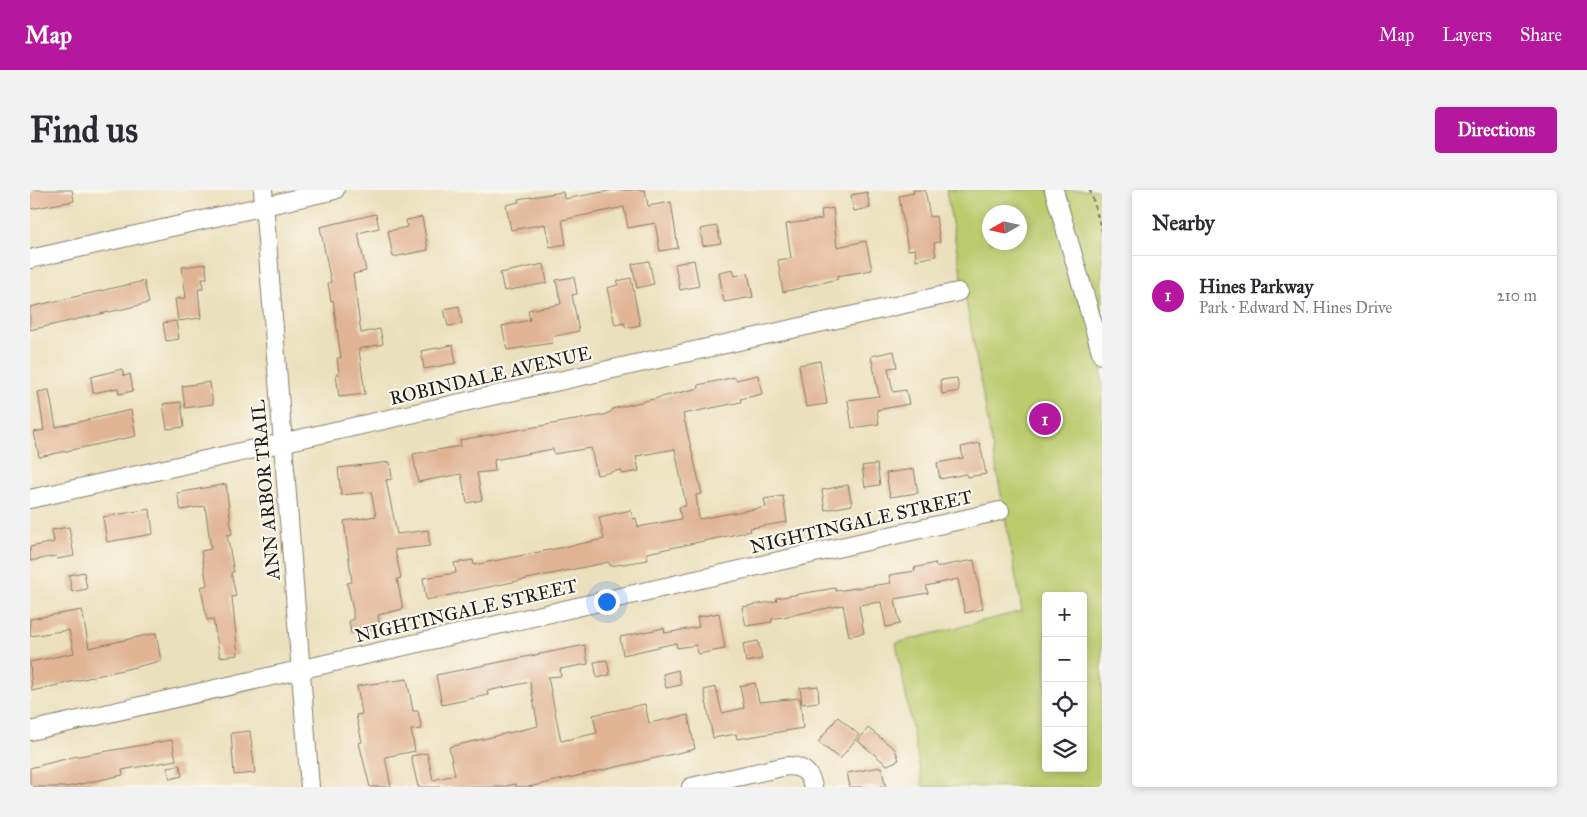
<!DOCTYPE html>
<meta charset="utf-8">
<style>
body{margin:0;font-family:"IM FELL Great Primer",serif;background:#f2f2f3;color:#2b2b33}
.controls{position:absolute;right:15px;bottom:15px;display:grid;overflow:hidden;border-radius:5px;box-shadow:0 2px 8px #0003}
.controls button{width:45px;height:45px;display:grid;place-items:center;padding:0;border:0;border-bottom:1px solid #e1e1e2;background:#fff;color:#2b2b33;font:25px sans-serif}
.compass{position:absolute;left:952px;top:15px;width:45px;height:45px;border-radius:50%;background:#fff;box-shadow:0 2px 8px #0003;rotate:261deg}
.you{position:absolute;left:576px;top:411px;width:18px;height:18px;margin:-12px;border:4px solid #fff;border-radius:50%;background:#1a73e8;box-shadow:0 0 0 8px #1a73e833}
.badge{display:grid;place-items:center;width:32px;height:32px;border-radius:50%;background:#b5179e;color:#fff;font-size:16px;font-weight:700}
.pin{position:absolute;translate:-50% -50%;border:2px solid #fff;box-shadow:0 1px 5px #0006}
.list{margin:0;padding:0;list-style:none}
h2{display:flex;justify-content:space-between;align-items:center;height:65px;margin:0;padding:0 20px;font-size:21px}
h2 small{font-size:16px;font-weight:400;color:#7c7c81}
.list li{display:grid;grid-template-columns:32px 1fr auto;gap:15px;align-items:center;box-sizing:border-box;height:80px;padding:0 20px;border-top:1px solid #e1e1e2}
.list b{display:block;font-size:19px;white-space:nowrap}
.list p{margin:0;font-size:16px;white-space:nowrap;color:#7c7c81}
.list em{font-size:16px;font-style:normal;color:#7c7c81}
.icon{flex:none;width:28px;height:28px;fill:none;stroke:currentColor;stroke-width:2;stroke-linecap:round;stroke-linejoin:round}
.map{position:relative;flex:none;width:1072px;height:597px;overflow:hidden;border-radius:5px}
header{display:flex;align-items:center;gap:30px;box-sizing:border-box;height:70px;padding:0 25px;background:#b5179e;color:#fff}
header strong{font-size:24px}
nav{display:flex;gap:28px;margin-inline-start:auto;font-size:18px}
.intro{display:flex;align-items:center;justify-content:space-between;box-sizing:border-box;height:120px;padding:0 30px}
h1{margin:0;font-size:35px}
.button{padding:12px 22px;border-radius:5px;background:#b5179e;color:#fff;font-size:18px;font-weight:700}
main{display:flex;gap:30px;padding:0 30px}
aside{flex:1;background:#fff;border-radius:5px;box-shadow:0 2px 8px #0003}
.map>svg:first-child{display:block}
.green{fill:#bbcb6e;stroke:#6c7445;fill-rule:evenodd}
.building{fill:#e1b494}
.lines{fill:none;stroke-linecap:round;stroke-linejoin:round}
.minor-casing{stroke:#847e6c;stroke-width:20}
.path{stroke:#847e6c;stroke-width:2.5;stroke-dasharray:4 4;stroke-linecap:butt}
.minor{stroke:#fff;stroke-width:18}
.labels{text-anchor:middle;stroke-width:4.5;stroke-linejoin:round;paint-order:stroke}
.street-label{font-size:19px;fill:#1c1c1c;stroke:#fbf7ec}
</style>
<header>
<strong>Map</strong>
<nav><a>Map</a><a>Layers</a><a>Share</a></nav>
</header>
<div class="intro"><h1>Find us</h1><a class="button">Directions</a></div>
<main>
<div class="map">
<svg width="1072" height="597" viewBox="0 0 1072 597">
<rect width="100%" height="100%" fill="#fbf7ec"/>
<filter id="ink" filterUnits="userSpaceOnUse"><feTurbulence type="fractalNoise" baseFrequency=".02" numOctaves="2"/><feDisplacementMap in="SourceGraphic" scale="10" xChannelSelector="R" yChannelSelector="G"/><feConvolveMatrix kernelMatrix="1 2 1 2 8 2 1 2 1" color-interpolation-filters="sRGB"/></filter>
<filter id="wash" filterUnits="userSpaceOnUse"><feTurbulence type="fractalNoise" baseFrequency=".0096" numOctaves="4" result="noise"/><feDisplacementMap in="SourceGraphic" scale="20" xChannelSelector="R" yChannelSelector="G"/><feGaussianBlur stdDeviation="1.12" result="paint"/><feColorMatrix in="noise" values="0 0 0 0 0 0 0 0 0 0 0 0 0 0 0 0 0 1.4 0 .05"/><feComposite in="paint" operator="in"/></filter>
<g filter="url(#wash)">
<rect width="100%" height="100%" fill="#ebe0bd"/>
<path class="green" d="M916 0H1072V597H893L866 453 992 421ZM959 22H989V52H959ZM1016 406H1053V578H1016Z"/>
<g id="blocks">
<g class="building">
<path d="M0 0H42L44 11 0 19Z"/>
<path d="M584 0H615L618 16 641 12 648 58 630 61 625 33 598 38 594 17 532 30 536 54 520 57 515 34 481 40 476 15 489 12 488 9 533 2 534 9Z"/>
<path d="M883 0H895L900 27 906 26 910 52 904 53 906 66 886 70 885 59 878 60 869 6 884 3Z"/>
<path d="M837 2 840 18 824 21 821 5Z"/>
<path d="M803 18 807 57 836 51 842 80 807 86 808 89 753 102 748 70 761 68 756 34 792 29 791 20Z"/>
<path d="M346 24 349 38 328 43 336 81 323 84 331 143 350 139 353 154 329 159 335 204 309 207 306 184H309L307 168H311L303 110 301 111 298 93 301 92 290 37Z"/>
<path d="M392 27 398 60 363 67 358 41 377 37 376 30Z"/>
<path d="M687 36 691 53 673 56 670 39Z"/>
<path d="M664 70 669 96 650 100 645 74Z"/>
<path d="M619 71 624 94 607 98 602 74Z"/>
<path d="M176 74 177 88H172L173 99H168L171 128 148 131 145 109 156 108 152 77Z"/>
<path d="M514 74 517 93 474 101 470 83Z"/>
<path d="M703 79 705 86 718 83 723 107 694 112 689 82Z"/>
<path d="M544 87 547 104 542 105 549 141 521 147 523 153 477 160 472 136 500 130 498 120 531 114 526 90Z"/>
<path d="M601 88 610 135 596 138 594 133 585 135 577 98 588 95 587 91Z"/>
<path d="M114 91 119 113 0 140V117Z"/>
<path d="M429 116 432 134 418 136 414 119Z"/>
<path d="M146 131 149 149 136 151 133 133Z"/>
<path d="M423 155 426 173 394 179 391 161Z"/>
<path d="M864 161 867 177 858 178 863 202 876 200 879 214 847 220 849 234 822 238 818 210 849 206 841 166Z"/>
<path d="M790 171 797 214 776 217 769 175Z"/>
<path d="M92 179 94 186 100 184 103 201 89 204 88 198 63 203 61 187Z"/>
<path d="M728 185 732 204 710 209 711 212 653 224 672 304 666 305 669 329 736 317 734 309 753 306 757 332 720 338 721 341 617 363 618 370 580 376 579 372 396 410 393 388 426 383 424 373 443 370 444 375 574 349 569 327 601 320 603 329 606 328 608 337 651 329 649 317 656 316 645 259 606 266 609 281 592 284 591 280 567 285 561 258 524 264 523 259 464 270 465 281 447 283 452 310 437 313 431 284 388 292 383 264 431 256 430 250 574 225 582 221V219L669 198 668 195 705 187 706 190Z"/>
<path d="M927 188 929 201 912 204 910 190Z"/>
<path d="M180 192 183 214 155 218 152 196Z"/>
<path d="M19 200 26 237 101 220 106 246 9 267 4 242 14 240 8 202Z"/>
<path d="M151 212 154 237 137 239 133 214Z"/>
<path d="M950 253 956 284 937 287 936 284 910 289 907 273 933 268 931 257Z"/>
<path d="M360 272 362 289 356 290 367 344 398 340 400 356 365 360 371 388 367 389 373 419 348 425 350 438 321 443 319 430H323V420L317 393 322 392 314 331 346 326 341 302 311 305 308 278Z"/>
<path d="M847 274 850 295 835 297 832 276Z"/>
<path d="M884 279 888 303 860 307 856 283Z"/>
<path d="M196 294 202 344 197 345 204 382H201L206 406 202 407 208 465 190 467 183 429 177 430 171 397 177 395 171 361 181 359 175 316 151 320 147 303Z"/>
<path d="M818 295 822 315 795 320 792 300Z"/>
<path d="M120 319 123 344 77 352 73 327Z"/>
<path d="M39 337 44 366 27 369 26 366 0 371V357L24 352 22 340Z"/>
<path d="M944 370 953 419 935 423 928 389 896 396 898 403 865 409 870 434 856 437 851 412 829 415 834 443 819 446 813 415 742 429V432L716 436 712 417 747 411 746 408 805 398 806 401 861 393 859 385 885 381 884 378 905 373 906 377Z"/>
<path d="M54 382 57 399 42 402 39 385Z"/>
<path d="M52 420 59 458 126 443 131 471 2 501 0 472 44 463 39 440 0 446V429Z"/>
<path d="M689 423 695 459 668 464 666 455 647 458 646 453 593 465 590 447 634 438 635 443 669 437 667 427Z"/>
<path d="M728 451 732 469 716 472 713 454Z"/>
<path d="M555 455 558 474 530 479 531 486 518 487 531 551 567 543 563 525 615 514 619 533 658 525 665 559 499 597H486L485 594 472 597H388L381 566 397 563 403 590 425 585 419 557 508 536 500 492 457 501 458 505 412 515 406 485Z"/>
<path d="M577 470 580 485 567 488 564 472Z"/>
<path d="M648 480 651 495 636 498 633 484Z"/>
<path d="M377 489 383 521H388L392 539 381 540 385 561 355 567 361 597H340L329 553 332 552 326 525 332 524 327 496Z"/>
<path d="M725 493 729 512 770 508 773 538 707 549 706 544 683 548 674 500 686 497 692 523 714 518 710 496Z"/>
<path d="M788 496 789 512 772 514 770 498Z"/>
<path d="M808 527 829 545 810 569 788 552Z"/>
<path d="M838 538 865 559 869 570 857 575 828 551Z"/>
<path d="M220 541 225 583 204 585 201 543Z"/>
<path d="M142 550 146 570 92 580 93 585 37 597H0V578L43 567Z"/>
<path d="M150 575 152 586 140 589 137 577Z"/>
<path d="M851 577 856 597H820L817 583Z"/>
</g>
</g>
</g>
<g filter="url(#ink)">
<use href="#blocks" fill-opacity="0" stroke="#847e6c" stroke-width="1"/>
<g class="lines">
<g class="minor-casing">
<g id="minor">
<path d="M233 0 280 597"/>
<path d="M1024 0 1072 165"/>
<path d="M0 69 305 0"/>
<path d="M0 309 928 102"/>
<path d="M0 541 970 321"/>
<path d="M661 597 757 576C772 576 780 582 783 597"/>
</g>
</g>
<path class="path" d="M1060 0 1072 41"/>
<use href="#minor" class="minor"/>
</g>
</g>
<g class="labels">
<g class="street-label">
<text transform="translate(460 185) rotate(-13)" y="7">ROBINDALE AVENUE</text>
<text transform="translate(235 300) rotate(-95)" y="7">ANN ARBOR TRAIL</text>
<text transform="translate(831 331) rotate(-13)" y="7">NIGHTINGALE STREET</text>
<text transform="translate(436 420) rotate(-13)" y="7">NIGHTINGALE STREET</text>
</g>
</g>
</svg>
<div class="controls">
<button>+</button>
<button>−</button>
<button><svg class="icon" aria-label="locate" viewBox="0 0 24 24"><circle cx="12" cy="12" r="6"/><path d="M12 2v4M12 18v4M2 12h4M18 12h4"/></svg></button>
<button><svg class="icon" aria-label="layers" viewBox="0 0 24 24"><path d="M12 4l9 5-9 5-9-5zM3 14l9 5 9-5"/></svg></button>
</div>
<svg class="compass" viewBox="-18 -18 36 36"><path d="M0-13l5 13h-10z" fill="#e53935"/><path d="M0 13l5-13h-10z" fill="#7c7c81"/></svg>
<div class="you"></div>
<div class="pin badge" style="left:1015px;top:229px">1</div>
</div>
<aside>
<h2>Nearby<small></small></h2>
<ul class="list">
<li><span class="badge">1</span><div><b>Hines Parkway</b><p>Park · Edward N. Hines Drive</p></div><em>210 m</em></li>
</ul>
</aside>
</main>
